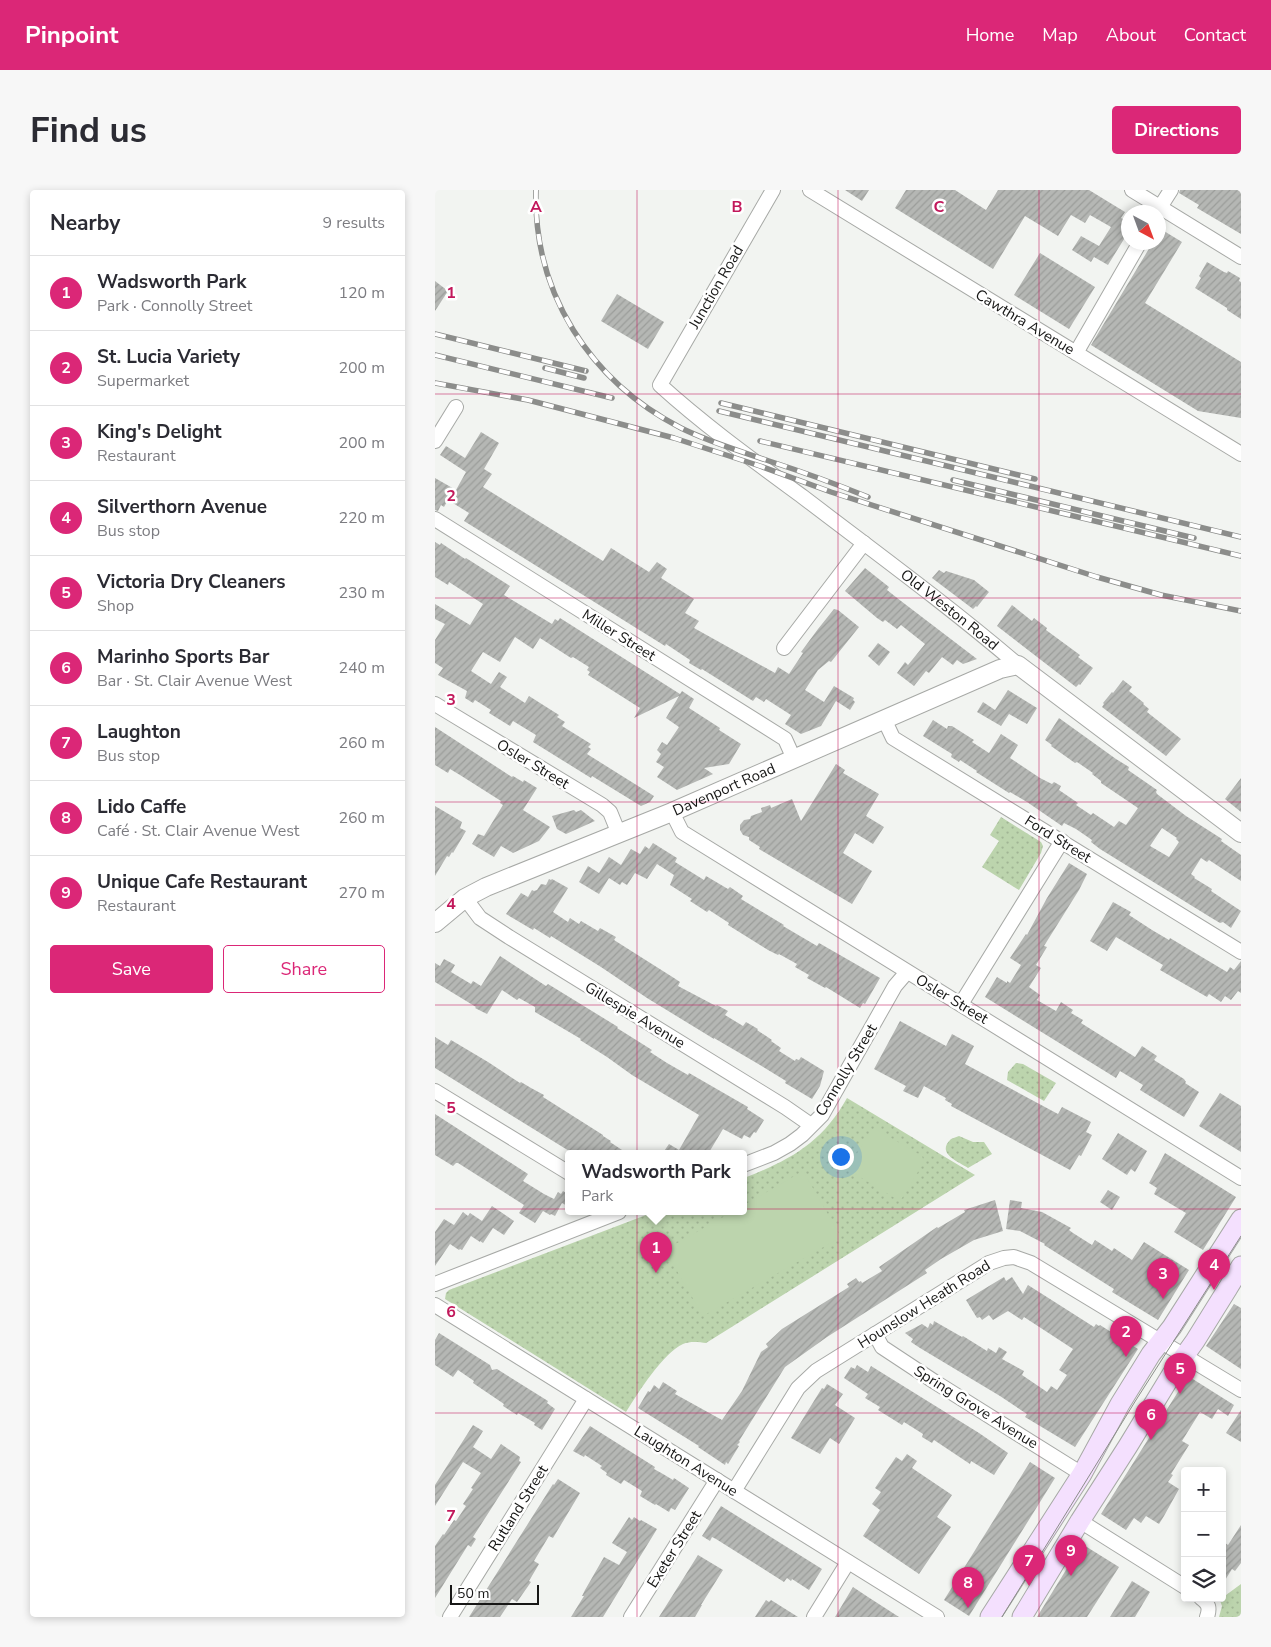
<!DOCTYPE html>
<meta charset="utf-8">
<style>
body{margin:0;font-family:"Nunito Sans",sans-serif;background:#f7f7f7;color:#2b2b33}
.controls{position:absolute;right:15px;bottom:15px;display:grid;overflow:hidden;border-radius:5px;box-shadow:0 2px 8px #0003}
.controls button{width:45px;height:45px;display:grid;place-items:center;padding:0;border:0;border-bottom:1px solid #e1e1e2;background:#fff;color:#2b2b33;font:25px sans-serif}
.compass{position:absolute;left:686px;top:15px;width:45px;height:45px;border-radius:50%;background:#fff;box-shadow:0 2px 8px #0003;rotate:139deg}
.scale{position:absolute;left:15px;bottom:12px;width:89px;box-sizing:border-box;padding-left:5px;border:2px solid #171716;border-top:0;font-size:14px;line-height:18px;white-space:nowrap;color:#171716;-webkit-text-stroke:4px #fff;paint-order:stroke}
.you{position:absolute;left:405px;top:966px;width:18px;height:18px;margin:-12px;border:4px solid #fff;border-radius:50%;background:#1a73e8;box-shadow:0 0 0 8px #1a73e833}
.badge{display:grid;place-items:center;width:32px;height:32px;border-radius:50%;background:#db2777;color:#fff;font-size:16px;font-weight:700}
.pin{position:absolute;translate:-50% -41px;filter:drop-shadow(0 1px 2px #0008)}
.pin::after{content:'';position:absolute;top:26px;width:18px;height:15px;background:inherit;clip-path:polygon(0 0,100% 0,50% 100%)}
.popup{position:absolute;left:130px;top:960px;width:182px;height:65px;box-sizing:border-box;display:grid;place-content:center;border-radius:5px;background:#fff;filter:drop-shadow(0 1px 4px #0005);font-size:16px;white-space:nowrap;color:#7c7c81}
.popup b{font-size:19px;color:#2b2b33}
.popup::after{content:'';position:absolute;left:50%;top:100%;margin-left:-10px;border:10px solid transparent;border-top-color:#fff}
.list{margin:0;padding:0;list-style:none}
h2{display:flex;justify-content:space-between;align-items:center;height:65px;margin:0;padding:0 20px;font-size:21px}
h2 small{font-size:16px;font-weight:400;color:#7c7c81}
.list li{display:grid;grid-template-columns:32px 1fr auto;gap:15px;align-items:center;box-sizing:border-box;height:75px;padding:0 20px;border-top:1px solid #e1e1e2}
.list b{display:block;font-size:19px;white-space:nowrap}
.list p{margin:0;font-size:16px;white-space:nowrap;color:#7c7c81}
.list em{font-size:16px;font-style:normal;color:#7c7c81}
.actions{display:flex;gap:10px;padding:15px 20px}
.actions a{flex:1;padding:11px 0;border:1px solid #db2777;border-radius:5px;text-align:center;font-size:18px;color:#db2777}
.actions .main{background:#db2777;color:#fff}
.icon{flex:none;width:28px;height:28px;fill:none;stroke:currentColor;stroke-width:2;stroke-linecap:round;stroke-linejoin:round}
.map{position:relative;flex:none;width:806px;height:1427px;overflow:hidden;border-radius:5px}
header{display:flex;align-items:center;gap:30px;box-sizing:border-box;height:70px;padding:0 25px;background:#db2777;color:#fff}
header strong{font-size:24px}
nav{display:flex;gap:28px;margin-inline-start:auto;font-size:18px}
.intro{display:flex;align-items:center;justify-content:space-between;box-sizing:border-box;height:120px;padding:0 30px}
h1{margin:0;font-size:35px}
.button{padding:12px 22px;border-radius:5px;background:#db2777;color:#fff;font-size:18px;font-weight:700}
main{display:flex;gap:30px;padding:0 30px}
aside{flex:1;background:#fff;border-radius:5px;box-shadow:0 2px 8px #0003}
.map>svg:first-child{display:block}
.grass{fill:url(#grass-dots)}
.pitch{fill:#bcd4ad}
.building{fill:url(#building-hatch);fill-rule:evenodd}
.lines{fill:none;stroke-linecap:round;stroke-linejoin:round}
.minor-casing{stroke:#a7a9a6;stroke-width:16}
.tertiary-casing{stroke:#a7a9a6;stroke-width:20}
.secondary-casing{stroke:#a7a9a6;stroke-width:21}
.minor{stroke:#fff;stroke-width:14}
.tertiary{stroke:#fff;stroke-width:18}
.secondary{stroke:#f4e0fe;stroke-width:19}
.tram{stroke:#8c8d8b;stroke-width:1}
.rail-casing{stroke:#8c8d8b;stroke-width:5.5}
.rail{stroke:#fff;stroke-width:4;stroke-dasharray:11;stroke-linecap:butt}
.grid{fill:none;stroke:#c2185b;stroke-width:1;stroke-opacity:0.55}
.labels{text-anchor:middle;stroke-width:5;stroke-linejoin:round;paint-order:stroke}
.street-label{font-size:15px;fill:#171716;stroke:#fff}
.grid-label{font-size:16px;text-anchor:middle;font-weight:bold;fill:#c2185b;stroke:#fff;stroke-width:5;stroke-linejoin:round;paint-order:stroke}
</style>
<header>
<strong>Pinpoint</strong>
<nav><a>Home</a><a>Map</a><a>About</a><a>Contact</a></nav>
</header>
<div class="intro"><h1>Find us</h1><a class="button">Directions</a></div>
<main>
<aside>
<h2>Nearby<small>9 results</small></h2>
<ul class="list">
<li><span class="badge">1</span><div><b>Wadsworth Park</b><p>Park · Connolly Street</p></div><em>120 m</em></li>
<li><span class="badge">2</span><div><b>St. Lucia Variety</b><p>Supermarket</p></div><em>200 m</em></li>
<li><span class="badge">3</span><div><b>King's Delight</b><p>Restaurant</p></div><em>200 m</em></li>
<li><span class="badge">4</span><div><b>Silverthorn Avenue</b><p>Bus stop</p></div><em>220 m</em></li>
<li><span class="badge">5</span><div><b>Victoria Dry Cleaners</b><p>Shop</p></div><em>230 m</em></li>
<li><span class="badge">6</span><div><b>Marinho Sports Bar</b><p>Bar · St. Clair Avenue West</p></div><em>240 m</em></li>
<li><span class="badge">7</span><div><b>Laughton</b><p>Bus stop</p></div><em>260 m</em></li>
<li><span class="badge">8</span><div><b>Lido Caffe</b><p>Café · St. Clair Avenue West</p></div><em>260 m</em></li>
<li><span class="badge">9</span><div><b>Unique Cafe Restaurant</b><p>Restaurant</p></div><em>270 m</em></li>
</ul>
<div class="actions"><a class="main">Save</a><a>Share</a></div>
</aside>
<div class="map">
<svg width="806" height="1427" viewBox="0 0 806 1427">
<defs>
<pattern id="grass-dots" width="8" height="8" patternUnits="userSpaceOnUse" patternTransform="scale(1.25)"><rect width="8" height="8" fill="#bcd4ad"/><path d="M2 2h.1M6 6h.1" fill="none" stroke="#a1b594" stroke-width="1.8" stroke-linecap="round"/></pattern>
<pattern id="building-hatch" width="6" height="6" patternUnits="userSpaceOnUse" patternTransform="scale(1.25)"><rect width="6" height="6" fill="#b5b7b4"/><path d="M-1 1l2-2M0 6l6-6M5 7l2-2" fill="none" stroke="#9b9d9a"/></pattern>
</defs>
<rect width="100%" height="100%" fill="#f2f4f1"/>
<g class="grass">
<path d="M566 627 606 652 608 656 606 663 584 700 547 677 564 651 555 645Z"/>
<path d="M581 873 588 874 621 893 609 911 572 890 573 882Z"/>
<path d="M412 908 540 985 271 1153C264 1152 255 1151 248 1154 228 1163 203 1203 191 1222L10 1109 11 1103 14 1100 219 1022H308L309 988C355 970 387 953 412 908Z"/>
<path d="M524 946 538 952H549L557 964 533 978C525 972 500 964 516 949Z"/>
<path d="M806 1394V1427H784L787 1416 784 1408H787Z"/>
</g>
<g class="pitch">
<path d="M441 939 487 966 489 972 467 1008 463 1010 415 981V975L436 940Z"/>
<path d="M368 981 406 1047 268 1126 230 1060 297 1022H308L309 1015Z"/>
</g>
<g class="building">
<path d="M410 0H434L427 11Z"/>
<path d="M471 0H520L551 20 563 0H654L690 22 686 28 694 32V41L673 75 659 67 656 72 637 60 646 46 664 56 676 37 655 25 650 33 636 25 623 46 590 26 558 79 460 18Z"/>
<path d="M745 0H806V44L762 18 764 15 744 3Z"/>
<path d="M724 38 747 52 710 113 806 172V228L763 221 656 155 718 52H724Z"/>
<path d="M605 63 660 97 634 139 579 105Z"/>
<path d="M772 72 789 82 792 83 793 81 805 88 804 91 806 92V129L792 120V118L760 98 766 88 764 86Z"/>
<path d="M0 91 13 101 0 121Z"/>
<path d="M182 104 229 132 213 159 166 131Z"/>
<path d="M46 242 64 253 49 279 57 284 48 297 168 371 176 358 214 382 222 372 232 379 226 388 259 409 250 423 264 431 259 438 340 483 343 477 354 484 368 463 366 462 383 439 399 419 403 420 424 437 396 472 394 471 383 480 370 500 389 512 399 496 419 508 418 510 420 512 415 520 401 511 386 536 366 544 350 534 356 525 331 509 329 512 321 507 318 511 267 479 266 480 254 473 255 470 231 454 230 456 29 331 34 323 13 310 9 317 6 315 3 321 0 320V288L21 300 31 282 5 265 11 256 30 268Z"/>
<path d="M0 352 5 355 6 353 30 369 31 368 75 396 69 405 117 434 120 429 123 431 125 428 245 504 247 501 259 509 254 518 285 538 284 540 306 554 294 574 269 578 278 584 242 600 222 587 229 577 221 572 226 564 222 560 227 552 232 555 244 537 231 528 244 506 199 528 205 518 153 485 155 482 152 480 154 477 138 467 136 468 105 448 98 459 80 447 65 472 48 462 36 481 56 494 64 482 72 487 65 497 90 513 94 506 124 525 122 527 130 532 127 536 156 554 153 557 156 559 152 564 219 606 215 612 206 616 157 586 156 588 98 552 101 545 78 531 75 536 54 523 56 520 40 510 38 513 30 508 32 501 3 485 8 478 0 473V450L10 434 0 429V414L35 435 48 414 14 392 13 395 0 387Z"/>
<path d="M430 378 454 397 452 400 466 411 542 469 528 474 522 470 518 475 507 467 494 483 491 481 479 496 462 483 470 472 473 475 490 454 466 435 462 439 450 430 448 432 442 428 410 401Z"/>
<path d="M504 380 509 383 511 381 539 390 554 402 542 417 541 416 538 419 497 388Z"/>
<path d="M577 415 597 431 599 428 612 438 611 440 645 465 643 467 658 478 645 495 644 494 641 497 562 436Z"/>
<path d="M443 453 455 462 444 476 433 466Z"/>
<path d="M688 490 697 497 694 501 709 513 708 514 714 519 712 522 746 549 731 566 667 517 669 514 668 513 677 502 678 503Z"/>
<path d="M573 500 602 518 592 534 574 524 566 536 542 522 548 512 560 520Z"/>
<path d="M624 528 681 569 694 577 693 580 722 600 721 602 722 604 751 626 787 649 786 651 806 665V691L774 670 772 672 766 668 756 684 760 687 759 688 777 699 776 701 806 721 796 738 788 732 785 733 775 727 665 659 656 652 657 650 641 639 629 633 627 636 592 612 575 602 574 603 541 582 542 581 525 570 524 572 516 567 517 564 488 546 498 530 512 539 513 536H517L539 550 537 552 554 563 566 544 583 555 575 568 605 588 617 594 619 592 626 596 624 600 643 613 641 615 656 625 658 623 679 637 684 631 691 635 703 618 666 593V591L657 584 658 583 642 572 640 573 616 556 617 555 610 550ZM727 638 742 648 741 649 744 652 734 667 715 656Z"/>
<path d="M0 537 77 587 78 586 88 592 89 590 102 598 88 620 115 637 104 651 78 663 66 656 59 667 37 654 43 644 49 646 68 615 65 613 66 611 25 585 15 579 13 583 0 575Z"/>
<path d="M401 574 410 580 408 583 444 604 431 626 449 637 438 654 420 643 408 663 437 681 417 714 324 659 325 657 314 650V647L308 645 305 640V635L309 630 315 629 316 626 327 622 326 618 335 615 336 618 357 609 366 631Z"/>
<path d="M806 588V622L790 609Z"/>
<path d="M0 616 27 632 25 638 31 641 18 663 17 662 14 667 12 666 0 686Z"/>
<path d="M139 620 141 622 146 620 160 631 131 644 122 639 117 626Z"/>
<path d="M218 653 242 668 240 672 269 690 271 686 293 699 295 697 308 706 306 709 349 735 348 736 382 756 384 753 445 788 430 814 428 813 425 818 391 797 390 798 372 788 374 785 360 777 362 774 344 764 343 765 333 760 293 735 294 733 274 720 272 722 255 711 257 709 235 695 239 685 222 674 212 689 200 683 192 695 187 692 185 695 174 688 164 704 144 692 153 676 164 683 174 667 186 675 196 659 205 664 210 656 214 659Z"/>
<path d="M634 673 652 684 644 700 609 756 612 757 601 775 606 778 594 797 605 805 602 810 621 821 626 812 638 820 636 823 648 830 646 833 700 867 707 856 722 866 719 870 749 889 751 892 750 893 764 902 749 927 705 900 708 895 685 881 681 888 550 807 562 787 572 793V791L575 793 586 775 575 768 591 744 592 745 612 708Z"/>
<path d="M114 689 116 690 117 689 133 698 118 722 133 732 135 728 144 734 146 731 163 741 165 738 181 747 179 750 239 788 245 792 243 796 281 816 282 815 293 821 290 825 308 836 311 832 323 839 322 840 337 850 336 851 346 858 344 861 360 871 361 869 364 870 366 867 389 881 385 896 377 909 350 893 351 891 325 875 279 848V849L212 808 166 777 116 746 115 748 99 738 98 740 71 724 86 703 93 707 97 700 99 701 102 700 106 694 111 695Z"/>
<path d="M678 712 696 722 694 725 717 740 734 750 735 748 750 757 792 782 795 777 799 780 806 771V803L803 801 796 810 790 806 786 812 774 804 772 807 725 780 728 775 681 747 672 761 655 751Z"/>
<path d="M65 766 111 796 113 794 183 837 182 838 217 860 215 862 232 873 253 885 254 883 313 917 312 919 329 930 321 943 319 942 315 948 309 945 307 949 288 939 273 964H227L234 954 244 960 264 925 197 885 172 867 145 850 146 849 100 822V817L84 808 82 810 67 800 52 824 40 818 41 817 0 792V773L5 776 9 769 20 775 16 782 36 794 38 791 46 796Z"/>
<path d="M465 831 511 856 517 844 539 856 530 874 623 924 627 917 656 932 651 942 657 945 646 966 644 965 635 980 516 916 517 914 510 910 511 908 489 896 483 908 468 901 471 896 439 879Z"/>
<path d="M0 847 13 855 16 850 53 872 85 893 86 892 96 898 109 905 108 907 168 945V946L176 951 175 952 193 964H139L0 878Z"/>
<path d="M785 903 806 916V962L764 936Z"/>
<path d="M0 924 93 984 88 991 109 1004 119 1009 123 1002 126 1004 128 1001 134 1005V1017L127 1013 120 1026 116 1024 115 1025 108 1021 100 1033 84 1023 89 1015 23 973H21L18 976 0 965Z"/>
<path d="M683 943 712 961 700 982 696 979 692 985 667 969Z"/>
<path d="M730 963 801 1007 768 1060 739 1042 751 1023 719 1004 722 998 714 993Z"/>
<path d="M673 1000 685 1007 677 1020 665 1012Z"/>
<path d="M560 1010 568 1041 539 1050 506 1069 490 1080 492 1083 392 1147 350 1177 304 1251 305 1252 302 1255 304 1256 293 1274 291 1272 290 1275 263 1257 264 1256 203 1218 213 1201 215 1202 219 1195 224 1199 228 1192 242 1201 240 1204 287 1230 307 1201 326 1162 333 1157 331 1154 347 1139 414 1097 412 1094 421 1088 424 1092 426 1091 427 1093 447 1081 444 1077 502 1037 503 1038 530 1022 529 1020Z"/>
<path d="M575 1010 587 1012 586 1018 607 1022 636 1038 634 1040 638 1043 657 1055 660 1050 677 1061 679 1058 697 1070 709 1052 754 1080 723 1130 677 1102 679 1099 609 1055 610 1054 585 1041 571 1039Z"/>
<path d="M57 1016 79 1031 69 1045 58 1038 48 1053 45 1051V1052L36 1046 27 1060 25 1059 24 1060 15 1054 0 1076V1042L9 1029 19 1035 28 1022 33 1026 35 1023 47 1031Z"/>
<path d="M569 1087 571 1091 577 1087 588 1104 593 1095 659 1137 661 1134 664 1136 665 1135 703 1159 640 1257 590 1227 592 1224 565 1206 485 1158 476 1152 478 1149 470 1143 487 1134 493 1138 495 1133 498 1135 499 1131 527 1147 528 1146 552 1161 553 1158 561 1163 564 1157 572 1162 567 1169 589 1181 587 1185 612 1202 616 1196 622 1200 632 1185 624 1180 638 1159 589 1127 587 1130 573 1121 558 1130 554 1125 547 1130 545 1127 542 1128 531 1110Z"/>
<path d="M799 1114 806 1118V1179L771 1156Z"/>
<path d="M4 1143 55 1175 57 1180 62 1179 113 1211 112 1213 120 1219 107 1240 99 1235 100 1233 83 1223 82 1225 68 1216 69 1214 38 1193 39 1191 23 1180 18 1187 0 1175V1150Z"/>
<path d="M422 1175 433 1182 436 1176 544 1243 573 1263 559 1285 536 1271 535 1274 499 1250 497 1253 487 1247 488 1244 469 1232 467 1235 443 1220 445 1217 430 1208 433 1204 409 1188 416 1177 420 1179Z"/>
<path d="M753 1186 799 1215 793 1226 783 1219 777 1229 765 1222 747 1251 754 1255 736 1284 738 1285 733 1292 744 1299 729 1326 724 1334 711 1326 706 1333 699 1328 691 1340 666 1324Z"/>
<path d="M392 1194 408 1204 400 1215 420 1228 404 1254 395 1248 385 1264 356 1248 387 1198 389 1199Z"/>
<path d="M806 1220V1252L791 1243Z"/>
<path d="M38 1235 48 1241 38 1257 56 1269 66 1254 85 1267 84 1271 86 1272 38 1347 41 1349 36 1357 33 1355 0 1408V1356L8 1344 9 1345 19 1330 21 1331 31 1316 28 1314 38 1299 36 1298 46 1283 28 1272 0 1316V1295Z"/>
<path d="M155 1236 220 1277 219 1279 228 1284 238 1290 239 1288 254 1298 240 1320 236 1318 234 1322 221 1314 220 1315 205 1306 207 1301 189 1290 186 1294 171 1285 172 1283 165 1278 167 1276 150 1265 149 1267 138 1261Z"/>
<path d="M472 1264 482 1271 477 1278 517 1305 502 1327 516 1337 484 1384 428 1346 445 1320 437 1314 446 1302 440 1298 461 1267 467 1271Z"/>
<path d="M595 1272 620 1288 534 1426 509 1410Z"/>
<path d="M123 1289 145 1303 118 1348 114 1346 99 1371 104 1374 94 1391 96 1392 82 1412 77 1409 65 1427H34L113 1302 118 1294 119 1295Z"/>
<path d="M286 1316 387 1379 374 1400 357 1389 356 1391 352 1388 349 1392 281 1349 277 1347 275 1351 267 1346Z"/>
<path d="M194 1327 197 1330 199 1327 205 1331 206 1330 222 1339 168 1427H136L149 1406H147L150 1400 169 1367 184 1375 192 1362 177 1353Z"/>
<path d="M806 1335V1373L800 1381 797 1379 787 1395V1351L793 1355Z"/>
<path d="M647 1354 684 1377 652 1427H602Z"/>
<path d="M263 1365 288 1380 266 1415H267L260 1427H224Z"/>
<path d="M697 1391 715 1402 700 1427H675Z"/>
<path d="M418 1397 433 1407 464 1427H400Z"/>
<path d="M331 1410 334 1412 336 1410 363 1427H320Z"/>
</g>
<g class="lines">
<g class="minor-casing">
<g id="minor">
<path id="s1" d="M338 0 225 195C269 235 319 271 368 307 440 362 514 416 583 475"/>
<path d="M375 0 806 264"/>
<path d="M697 0 806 67"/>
<path d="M722 22 736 0"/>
<path d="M641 163 705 52"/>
<path d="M0 251 21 217"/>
<path d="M0 329 350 549 359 569"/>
<path d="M349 458 429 353"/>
<path d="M0 514 167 615 175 622 184 644"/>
<path d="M449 529 458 548 806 762"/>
<path d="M237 622 247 642 806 988"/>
<path d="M30 708 45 728 74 747 350 917 376 935"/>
<path d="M526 814 627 651"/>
<path d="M0 901 134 983"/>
<path d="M308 975 339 963 355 954 367 945 387 925 460 796 472 782"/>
<path d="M0 1094 184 1022"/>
<path d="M0 1115 502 1427"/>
<path d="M440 1144 447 1157 500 1192 647 1284"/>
<path d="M299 1301 363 1198 381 1181 554 1073 569 1068 579 1067 596 1073 806 1200"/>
<path d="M645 1331 750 1397"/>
<path d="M766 1408C774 1414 775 1418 772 1427"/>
<path d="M15 1427 151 1209"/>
<path d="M196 1427 282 1290"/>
<path d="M379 1427 413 1372"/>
</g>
</g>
<g class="tertiary-casing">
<g id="tertiary">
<path id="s2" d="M0 733 30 708 51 697 237 622 565 479 583 475 806 643"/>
</g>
</g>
<g class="secondary-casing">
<g id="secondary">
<path d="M555 1427 647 1284 685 1214 716 1164 737 1137 806 1029"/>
<path d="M587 1427 645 1331 693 1256 740 1179 760 1151 793 1098 806 1076"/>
</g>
</g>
<use href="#minor" class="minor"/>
<use href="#tertiary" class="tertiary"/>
<use href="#secondary" class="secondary"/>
<path class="tram" d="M567 1427 701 1210 806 1046"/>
<g class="rail-casing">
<g id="rail">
<path d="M101 0C98 103 155 191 246 238 274 252 305 261 334 271 368 282 401 294 433 307"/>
<path d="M0 144 151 181"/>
<path d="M0 165 177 208"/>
<path d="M110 178 149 188"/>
<path d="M0 193 93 210 239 248 325 276 396 302 662 387 726 405 806 421"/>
<path d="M286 213 600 289"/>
<path d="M284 221 806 347"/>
<path d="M325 251 806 366"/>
<path d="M518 290 759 348"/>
</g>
</g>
<use href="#rail" class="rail"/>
</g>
<path class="grid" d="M202 0V1427M403 0V1427M604 0V1427M0 204H806M0 408H806M0 612H806M0 815H806M0 1019H806M0 1223H806"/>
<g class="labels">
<g class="street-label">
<text transform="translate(281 97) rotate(-60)" y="5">Junction Road</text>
<text transform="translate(590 132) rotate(31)" y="5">Cawthra Avenue</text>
<text dy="5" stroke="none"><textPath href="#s1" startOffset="592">Old Weston Road</textPath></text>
<text transform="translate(184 445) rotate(32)" y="5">Miller Street</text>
<text transform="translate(98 574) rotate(31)" y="5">Osler Street</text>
<text dy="5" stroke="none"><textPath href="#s2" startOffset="320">Davenport Road</textPath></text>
<text transform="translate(623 649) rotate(32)" y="5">Ford Street</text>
<text transform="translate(517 809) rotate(31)" y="5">Osler Street</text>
<text transform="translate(200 825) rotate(31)" y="5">Gillespie Avenue</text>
<text transform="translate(411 880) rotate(-59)" y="5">Connolly Street</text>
<text transform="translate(489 1114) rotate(-32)" y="5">Hounslow Heath Road</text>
<text transform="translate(541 1217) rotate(32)" y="5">Spring Grove Avenue</text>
<text transform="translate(251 1271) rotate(32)" y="5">Laughton Avenue</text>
<text transform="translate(83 1318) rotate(-58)" y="5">Rutland Street</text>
<text transform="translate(239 1359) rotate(-58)" y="5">Exeter Street</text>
</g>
</g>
<g class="grid-label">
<text x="101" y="22">A</text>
<text x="302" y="22">B</text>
<text x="504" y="22">C</text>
<text x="16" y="108">1</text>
<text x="16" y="311">2</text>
<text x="16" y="515">3</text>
<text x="16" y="719">4</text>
<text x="16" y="923">5</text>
<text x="16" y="1127">6</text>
<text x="16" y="1331">7</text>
</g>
</svg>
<div class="controls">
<button>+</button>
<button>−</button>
<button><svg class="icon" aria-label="layers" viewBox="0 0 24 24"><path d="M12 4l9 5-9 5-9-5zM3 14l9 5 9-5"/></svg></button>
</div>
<svg class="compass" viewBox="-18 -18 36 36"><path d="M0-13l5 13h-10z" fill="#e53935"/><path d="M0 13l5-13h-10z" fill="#7c7c81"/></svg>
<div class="scale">50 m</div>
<div class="you"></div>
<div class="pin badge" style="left:221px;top:1083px">1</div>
<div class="popup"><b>Wadsworth Park</b>Park</div>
<div class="pin badge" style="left:691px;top:1167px">2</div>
<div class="pin badge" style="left:728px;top:1109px">3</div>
<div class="pin badge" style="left:779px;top:1100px">4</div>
<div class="pin badge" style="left:745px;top:1204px">5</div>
<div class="pin badge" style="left:716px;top:1250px">6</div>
<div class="pin badge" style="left:594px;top:1396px">7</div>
<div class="pin badge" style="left:533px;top:1418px">8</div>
<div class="pin badge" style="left:636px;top:1386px">9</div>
</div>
</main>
